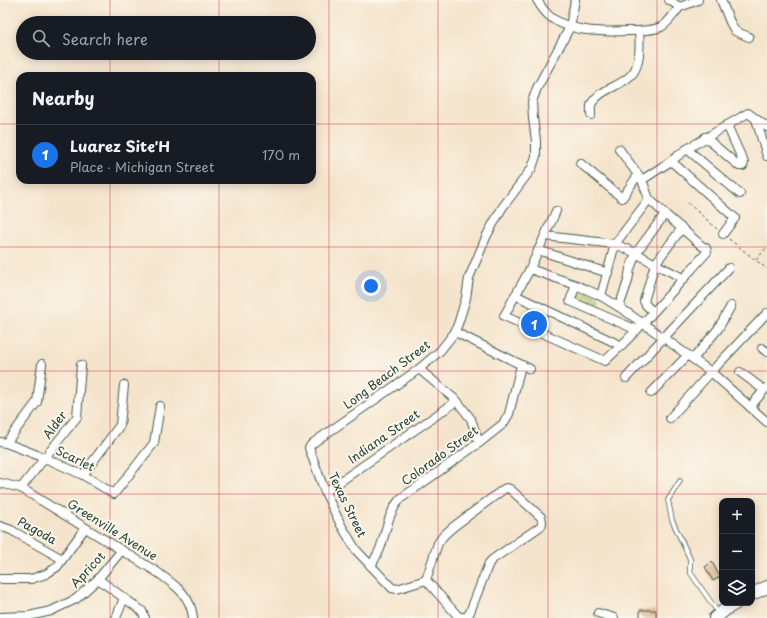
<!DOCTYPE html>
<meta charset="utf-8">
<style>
body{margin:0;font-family:"Playpen Sans",sans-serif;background:#242831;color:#f1f3f6}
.controls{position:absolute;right:12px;bottom:12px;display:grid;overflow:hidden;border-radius:8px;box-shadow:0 2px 10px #0003}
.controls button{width:36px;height:36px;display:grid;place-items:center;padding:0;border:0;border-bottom:1px solid #363941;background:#171b24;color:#f1f3f6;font:20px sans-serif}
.you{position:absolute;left:371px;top:286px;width:14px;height:14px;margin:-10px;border:3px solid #fff;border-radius:50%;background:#1a73e8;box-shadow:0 0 0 6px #1a73e833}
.badge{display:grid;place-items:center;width:26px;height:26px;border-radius:50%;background:#1a73e8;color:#fff;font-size:13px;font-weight:700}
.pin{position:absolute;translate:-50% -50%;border:2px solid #fff;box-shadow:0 1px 4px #0006}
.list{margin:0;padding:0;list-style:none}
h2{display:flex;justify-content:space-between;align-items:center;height:52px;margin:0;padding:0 16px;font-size:17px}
h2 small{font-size:13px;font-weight:400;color:#9ea1a6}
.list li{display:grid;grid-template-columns:26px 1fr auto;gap:12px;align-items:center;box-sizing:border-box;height:60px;padding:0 16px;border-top:1px solid #363941}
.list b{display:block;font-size:15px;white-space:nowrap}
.list p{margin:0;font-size:13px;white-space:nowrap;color:#9ea1a6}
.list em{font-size:13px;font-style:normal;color:#9ea1a6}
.icon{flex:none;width:22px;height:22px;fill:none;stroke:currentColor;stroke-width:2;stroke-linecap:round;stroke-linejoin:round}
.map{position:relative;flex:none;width:767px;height:618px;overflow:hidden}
.search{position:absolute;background:#171b24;box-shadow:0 2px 10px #0003;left:16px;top:16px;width:300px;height:44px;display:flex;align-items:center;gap:10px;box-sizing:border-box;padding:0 14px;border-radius:22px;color:#9ea1a6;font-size:15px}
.panel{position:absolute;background:#171b24;box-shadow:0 2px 10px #0003;left:16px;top:72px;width:300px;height:112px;border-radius:12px}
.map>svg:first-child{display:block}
.green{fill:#b4ca6e;stroke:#6a8451}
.building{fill:#ddb78e}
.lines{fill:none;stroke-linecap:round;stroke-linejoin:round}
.lane-casing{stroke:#3f564b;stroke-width:5.5}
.street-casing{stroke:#3f564b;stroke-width:10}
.secondary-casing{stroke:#3f564b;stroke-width:14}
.path{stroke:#3f564b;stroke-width:1;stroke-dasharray:3 3;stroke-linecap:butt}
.lane{stroke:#fff;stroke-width:4}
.street{stroke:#fff;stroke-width:8}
.secondary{stroke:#fff;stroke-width:12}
.grid{fill:none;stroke:#d1495b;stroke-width:1;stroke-opacity:0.55}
.labels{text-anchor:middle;stroke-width:4;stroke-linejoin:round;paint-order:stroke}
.street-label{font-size:12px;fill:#1f3d34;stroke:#fbf7ec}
</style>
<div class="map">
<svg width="767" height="618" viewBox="0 0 767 618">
<rect width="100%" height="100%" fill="#fbf7ec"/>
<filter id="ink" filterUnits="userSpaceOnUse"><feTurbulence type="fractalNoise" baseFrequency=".025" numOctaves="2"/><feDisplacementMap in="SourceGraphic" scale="8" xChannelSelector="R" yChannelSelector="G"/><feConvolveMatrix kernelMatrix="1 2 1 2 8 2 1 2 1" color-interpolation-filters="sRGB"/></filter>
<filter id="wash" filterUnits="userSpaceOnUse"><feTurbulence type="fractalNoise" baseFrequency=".012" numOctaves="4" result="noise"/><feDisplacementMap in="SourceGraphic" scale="16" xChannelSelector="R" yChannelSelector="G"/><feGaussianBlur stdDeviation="0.9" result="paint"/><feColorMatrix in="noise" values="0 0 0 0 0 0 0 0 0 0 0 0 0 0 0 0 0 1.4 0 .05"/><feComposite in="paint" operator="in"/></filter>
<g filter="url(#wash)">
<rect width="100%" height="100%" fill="#f5e4cc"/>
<path class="green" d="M577 289 600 299 595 310 572 300Z"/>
<g id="blocks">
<g class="building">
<path d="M712 562 720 577 713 581 705 567Z"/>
<rect x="640" y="610" width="16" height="8"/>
</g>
</g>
</g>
<g filter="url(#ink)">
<use href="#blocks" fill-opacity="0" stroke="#3f564b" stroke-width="1"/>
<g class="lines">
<g class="lane-casing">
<path id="lane" d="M680 481 668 500 672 520 690 559V572L719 614"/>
</g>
<g class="street-casing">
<g id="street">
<path d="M537 0C541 7 546 14 553 19 576 33 604 32 631 31 638 31 655 30 661 27 669 23 674 13 680 7"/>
<path d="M669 0 680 7 698 0"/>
<path d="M721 0 730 22 735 31 749 37"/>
<path d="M591 115C591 111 590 106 592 103 601 88 622 87 633 73 640 63 640 43 639 31"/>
<path d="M756 119 767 156"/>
<path d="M705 137 739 166H743L744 163 727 125"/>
<path d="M687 149 740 194"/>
<path d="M671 161 735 218 723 234"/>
<path d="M580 163 622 198 638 175"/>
<path d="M642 180 671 161 687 149 748 113 767 127"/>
<path d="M556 211 530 269 504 316 605 361C642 327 674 289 707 252L706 248 702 246 665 214 649 199 642 180 619 149"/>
<path d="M545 236 615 244 636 253 655 264 683 278"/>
<path d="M538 250 608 273"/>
<path d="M530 269 576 285 601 296 619 307 664 338 711 372 767 422"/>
<path d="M576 285 570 301 637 330"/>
<path d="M515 295 622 346"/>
<path d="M601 296 615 244 649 199"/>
<path d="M619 307 628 281 630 269 636 253 665 214"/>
<path d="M653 312 646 305 644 301 655 264 682 228"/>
<path d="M455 332 530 369"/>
<path d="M762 348 767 352"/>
<path d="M693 359 718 329 731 306"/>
<path d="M419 369 457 401 471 419 479 443"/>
<path d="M740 372 764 390"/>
<path d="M626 378 729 268"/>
<path d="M651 393 688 355"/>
<path d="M750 407 766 388"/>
<path d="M670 418 711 372 767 313"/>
<path d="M0 442 6 443 45 458 83 475 114 494 154 443 160 406"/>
<path d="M6 443 37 402 42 364"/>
<path d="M83 475 120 425 124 385"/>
<path d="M0 483 21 488 157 572C175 585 191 595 193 618"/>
<path d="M21 488 77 417 81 365"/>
<path d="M507 488 510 489 541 517C542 520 543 523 541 526L493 559 489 563 470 612 467 617H460L457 615 426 580 438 543 444 535 453 527 504 489Z"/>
<path d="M325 492 457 401"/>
<path d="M0 526 11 530 62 559"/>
<path d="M371 566C374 561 377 555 380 549 386 532 388 513 400 499L479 443 503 424 509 414 521 365"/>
<path d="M0 579H31L46 574 57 567 85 528"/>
<path d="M98 579 142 611 145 618"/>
<path d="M426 580 397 589 392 588 356 550 341 525 325 492 309 448 311 445 313 443 419 369 440 351 455 332 459 321 466 298 469 278 487 235 502 208 532 168 536 156V141L533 118 532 102 537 88 570 27 575 0"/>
<path d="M598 613 614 618"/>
<path d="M0 617 29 616 51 611 76 599 98 579 122 550"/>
<path d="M116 618 124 598"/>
</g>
</g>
<g class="secondary-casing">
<g id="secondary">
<path d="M752 594 767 587"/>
<path d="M715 618 726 609 736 603"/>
</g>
</g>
<g class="path">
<path d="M688 203 717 229"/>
<path d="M729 239 767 269"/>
<path d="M756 260 767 247"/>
</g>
<use href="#lane" class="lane"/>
<use href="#street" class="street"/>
<use href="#secondary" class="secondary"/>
</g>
</g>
<path class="grid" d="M110 0V23M219 0V23M329 0V618M438 0V618M548 0V618M657 0V618M110 53V76M219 53V76M0 124H20M312 124H767M110 180V618M219 180V618M0 247H767M0 371H767M0 494H767"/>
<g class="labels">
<g class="street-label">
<text transform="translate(387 375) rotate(-37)" y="4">Long Beach Street</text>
<text transform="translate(55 425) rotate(-54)" y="4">Alder</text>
<text transform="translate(384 437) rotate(-35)" y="4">Indiana Street</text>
<text transform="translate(440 456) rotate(-36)" y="4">Colorado Street</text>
<text transform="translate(75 459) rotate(26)" y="4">Scarlet</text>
<text transform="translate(347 505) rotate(64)" y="4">Texas Street</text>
<text transform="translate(112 530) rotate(32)" y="4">Greenville Avenue</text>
<text transform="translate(37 531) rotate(29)" y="4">Pagoda</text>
<text transform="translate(88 570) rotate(-47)" y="4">Apricot</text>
</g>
</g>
</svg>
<div class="controls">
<button>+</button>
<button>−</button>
<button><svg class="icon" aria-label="layers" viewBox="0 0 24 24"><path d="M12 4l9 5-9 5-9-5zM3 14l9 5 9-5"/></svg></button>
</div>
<div class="you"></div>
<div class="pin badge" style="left:534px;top:324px">1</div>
<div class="search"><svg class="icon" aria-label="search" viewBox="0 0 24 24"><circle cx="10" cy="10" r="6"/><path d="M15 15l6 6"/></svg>Search here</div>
<section class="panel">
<h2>Nearby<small></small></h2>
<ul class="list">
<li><span class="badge">1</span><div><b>Luarez Site'H</b><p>Place · Michigan Street</p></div><em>170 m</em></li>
</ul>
</section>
</div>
